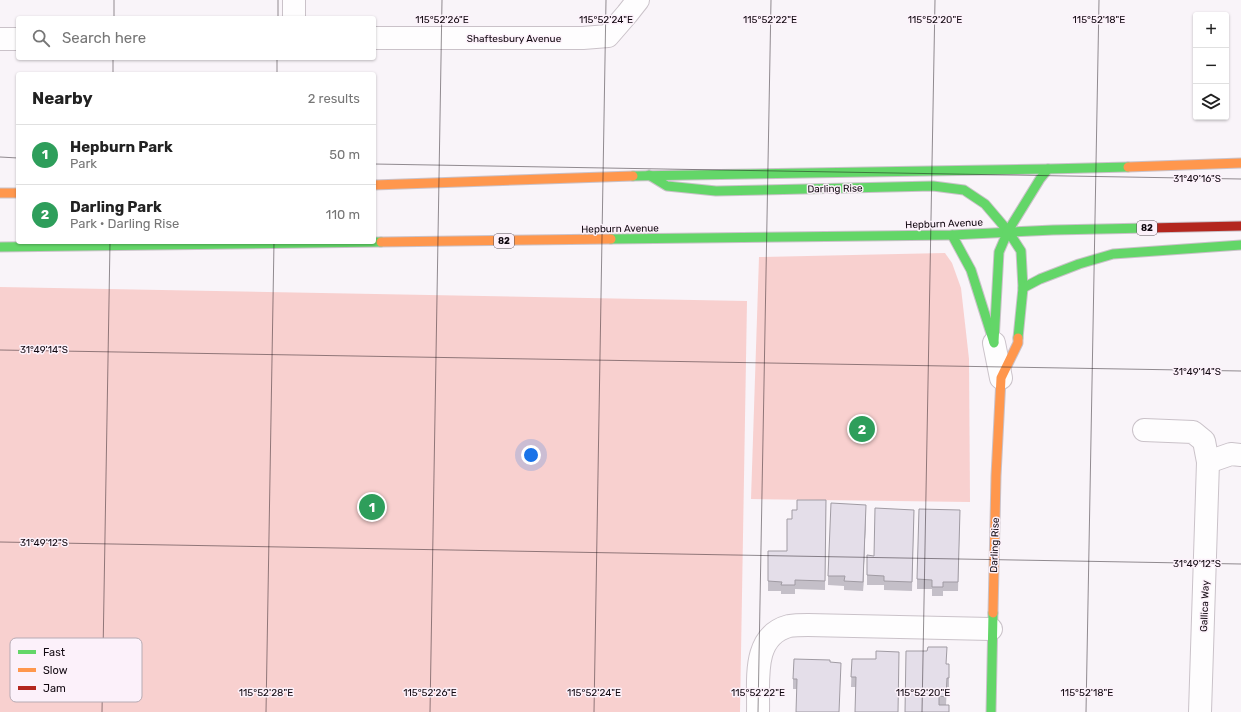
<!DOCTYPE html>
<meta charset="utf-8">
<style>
body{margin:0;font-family:Rubik,sans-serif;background:#f2f2f2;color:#222}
.controls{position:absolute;right:12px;top:12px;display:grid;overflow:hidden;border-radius:4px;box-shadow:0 1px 3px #0004}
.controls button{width:36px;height:36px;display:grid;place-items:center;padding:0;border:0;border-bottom:1px solid #e0e0e0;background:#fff;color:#222;font:20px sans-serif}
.you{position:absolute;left:531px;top:455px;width:14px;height:14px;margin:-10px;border:3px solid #fff;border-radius:50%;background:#1a73e8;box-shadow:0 0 0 6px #1a73e833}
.badge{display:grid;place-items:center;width:26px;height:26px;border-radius:50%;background:#0b8043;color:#fff;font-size:13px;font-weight:700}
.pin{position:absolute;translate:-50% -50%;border:2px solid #fff;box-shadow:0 1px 4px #0006}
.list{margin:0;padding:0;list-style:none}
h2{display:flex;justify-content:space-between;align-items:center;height:52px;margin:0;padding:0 16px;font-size:17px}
h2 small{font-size:13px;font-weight:400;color:#767676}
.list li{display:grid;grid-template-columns:26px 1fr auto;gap:12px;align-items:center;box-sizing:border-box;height:60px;padding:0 16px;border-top:1px solid #e0e0e0}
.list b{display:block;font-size:15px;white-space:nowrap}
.list p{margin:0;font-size:13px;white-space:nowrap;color:#767676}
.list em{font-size:13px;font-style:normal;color:#767676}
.icon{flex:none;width:22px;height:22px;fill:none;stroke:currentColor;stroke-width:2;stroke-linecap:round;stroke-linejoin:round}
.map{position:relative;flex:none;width:1241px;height:712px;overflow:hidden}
.search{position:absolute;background:#fff;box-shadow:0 1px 3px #0004;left:16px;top:16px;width:360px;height:44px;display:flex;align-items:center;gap:10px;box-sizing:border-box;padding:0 14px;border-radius:4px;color:#767676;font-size:15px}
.panel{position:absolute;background:#fff;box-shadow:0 1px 3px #0004;left:16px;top:72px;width:360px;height:172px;border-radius:4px}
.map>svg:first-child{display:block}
.green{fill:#f8d0cf}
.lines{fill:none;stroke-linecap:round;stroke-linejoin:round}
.street-casing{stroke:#cac2c9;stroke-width:24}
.fast-casing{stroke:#cac2c9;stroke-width:11}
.slow-casing{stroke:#cac2c9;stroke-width:11}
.jam-casing{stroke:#cac2c9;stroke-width:11}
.street{stroke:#fefdfe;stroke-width:22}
.fast{stroke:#63d668;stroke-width:9}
.slow{stroke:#ff974d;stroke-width:9}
.jam{stroke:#b3261e;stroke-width:9}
.wall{fill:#c4bfc8}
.shaded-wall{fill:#a09ba3}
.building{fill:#e4dee9;stroke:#a09ba3}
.ticks{fill:none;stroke:#110810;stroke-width:1;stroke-opacity:0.45}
.labels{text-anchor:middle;stroke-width:3;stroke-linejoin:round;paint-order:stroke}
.shield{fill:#fcf1fa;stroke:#584e56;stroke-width:1}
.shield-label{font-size:9px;font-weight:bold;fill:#110810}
.street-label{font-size:10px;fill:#110810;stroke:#fcf1fa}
.key{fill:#fcf1fa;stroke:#b6abb4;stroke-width:1}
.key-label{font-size:11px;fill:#110810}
.ticks-label{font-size:10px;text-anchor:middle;fill:#110810;stroke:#fcf1fa;stroke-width:3;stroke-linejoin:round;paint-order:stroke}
</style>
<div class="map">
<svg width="1241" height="712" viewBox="0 0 1241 712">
<rect width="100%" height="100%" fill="#f9f4f9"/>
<g class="green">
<path d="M945 253 952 263 961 288 969 359 970 502 751 499 759 257Z"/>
<path d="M0 287 747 301 740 712H0Z"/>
</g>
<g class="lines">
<g class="street-casing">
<g id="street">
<path d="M294 0V18"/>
<path d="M374 38H583L608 36 627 14 638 0"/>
<path d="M0 39H18"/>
<path d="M994 343 1001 378"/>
<path d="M1144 430 1193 432 1204 441 1208 462 1200 712"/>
<path d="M1208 462 1231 454 1241 455"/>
<path d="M758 712C759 682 751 636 789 626 795 625 802 625 808 625L991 629"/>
</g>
</g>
<g class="fast-casing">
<g id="fast">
<path d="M649 175 667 186 716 191 933 186 964 190 985 204 1008 231 1021 251 1023 288 1018 338"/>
<path d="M633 176 1048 169 1128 167"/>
<path d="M952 235 971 270 994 343"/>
<path d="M611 239 952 235 1053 230 1148 228"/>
<path d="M0 247 381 242"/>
<path d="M1023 288 1040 279 1079 264 1113 254 1241 245"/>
<path d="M994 342 999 252 1008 231 1040 179 1048 169"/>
<path d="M991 712 993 613"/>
</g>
</g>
<g class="slow-casing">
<g id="slow">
<path d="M1128 167 1241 163"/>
<path d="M374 185 633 176"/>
<path d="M0 193H18"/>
<path d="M381 242 611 239"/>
<path d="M993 613 996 476 1001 378 1018 343V338"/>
</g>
</g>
<g class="jam-casing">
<path id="jam" d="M1148 228 1241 226"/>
</g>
<use href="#street" class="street"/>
<use href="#fast" class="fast"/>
<use href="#slow" class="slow"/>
<use href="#jam" class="jam"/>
</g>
<g class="wall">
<path d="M826 500 825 590 795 589V594H781V591H768V551H787L792 519 797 510Z"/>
<path d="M914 510 912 591 884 590V585H867V575L874 556Z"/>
<path d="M960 510 958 591H943V596H932V589H917V579Z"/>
<path d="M866 514 863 591 844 590V586L828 585V576Z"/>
<path d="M899 652 856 687H851L852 659H876Z"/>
<path d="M830 662 797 689H793V679Z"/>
<path d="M947 664H949V687H947L946 705 905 712Z"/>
</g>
<path class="shaded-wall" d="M866 505V514L863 591V582Z"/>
<g class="building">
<path d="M797 500H826L825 581 795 580V585H781L782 582 768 581V551H787V519H792V510H797Z"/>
<path d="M831 503 866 505 863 582 844 581 845 576H828Z"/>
<path d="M875 508 914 510 912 582 884 581V576L867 575V555L874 556Z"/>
<path d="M919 509 960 510 958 582H943V587H932V580L917 579Z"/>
<path d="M928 647H947L946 664H949V678H947L946 697 939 696V705H949V712H905L906 651H927Z"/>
<path d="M876 651 899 652 898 712H855L856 677H851L852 659H876Z"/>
<path d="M794 659 830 660V662L841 663 839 712H796L797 679H793Z"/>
</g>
<path class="ticks" d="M114 18V0M278 18V0M113 74V58M277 74V58M0 157 18 158M374 164 1241 179M0 350 1241 371M0 542 1241 564M102 712 110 242M266 712 274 242M430 712 442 0M594 712 606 0M758 712 771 0M922 712 935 0M1086 712 1099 0"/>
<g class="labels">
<g class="shield">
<rect x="1137" y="221" width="20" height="14" rx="3"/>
<rect x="494" y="234" width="20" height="14" rx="3"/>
</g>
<g class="shield-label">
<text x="1147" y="231">82</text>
<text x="504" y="244">82</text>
</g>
<g class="street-label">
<text x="514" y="42">Shaftesbury Avenue</text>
<text transform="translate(835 188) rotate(-1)" y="4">Darling Rise</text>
<text transform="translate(944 223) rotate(-2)" y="4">Hepburn Avenue</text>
<text transform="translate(620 228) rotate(-1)" y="4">Hepburn Avenue</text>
<text transform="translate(994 545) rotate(-88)" y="4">Darling Rise</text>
<text transform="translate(1204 606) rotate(-88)" y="4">Gallica Way</text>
</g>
</g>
<rect x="10" y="638" width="132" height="64" rx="6" class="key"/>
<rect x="18" y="650" width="18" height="4" fill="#63d668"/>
<rect x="18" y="668" width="18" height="4" fill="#ff974d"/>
<rect x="18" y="686" width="18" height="4" fill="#b3261e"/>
<g class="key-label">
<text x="43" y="656">Fast</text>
<text x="43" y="674">Slow</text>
<text x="43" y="692">Jam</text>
</g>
<g class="ticks-label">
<text x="442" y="23">115°52'26"E</text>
<text x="606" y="23">115°52'24"E</text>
<text x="770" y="23">115°52'22"E</text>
<text x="935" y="23">115°52'20"E</text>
<text x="1099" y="23">115°52'18"E</text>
<text x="1197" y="182">31°49'16"S</text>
<text x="44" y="353">31°49'14"S</text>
<text x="1197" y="375">31°49'14"S</text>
<text x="44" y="546">31°49'12"S</text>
<text x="1197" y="567">31°49'12"S</text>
<text x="266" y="696">115°52'28"E</text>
<text x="430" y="696">115°52'26"E</text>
<text x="594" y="696">115°52'24"E</text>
<text x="758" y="696">115°52'22"E</text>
<text x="923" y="696">115°52'20"E</text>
<text x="1087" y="696">115°52'18"E</text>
</g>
</svg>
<div class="controls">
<button>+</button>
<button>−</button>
<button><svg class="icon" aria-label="layers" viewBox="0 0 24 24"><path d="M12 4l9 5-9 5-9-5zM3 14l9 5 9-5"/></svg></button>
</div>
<div class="you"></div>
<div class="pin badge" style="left:372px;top:507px;background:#2e9e5b">1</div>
<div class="pin badge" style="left:862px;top:429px;background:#2e9e5b">2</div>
<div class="search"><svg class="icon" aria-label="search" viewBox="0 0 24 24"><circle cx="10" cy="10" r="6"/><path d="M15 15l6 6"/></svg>Search here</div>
<section class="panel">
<h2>Nearby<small>2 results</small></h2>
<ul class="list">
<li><span class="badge" style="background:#2e9e5b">1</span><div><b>Hepburn Park</b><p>Park</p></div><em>50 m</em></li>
<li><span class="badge" style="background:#2e9e5b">2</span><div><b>Darling Park</b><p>Park · Darling Rise</p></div><em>110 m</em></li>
</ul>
</section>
</div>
